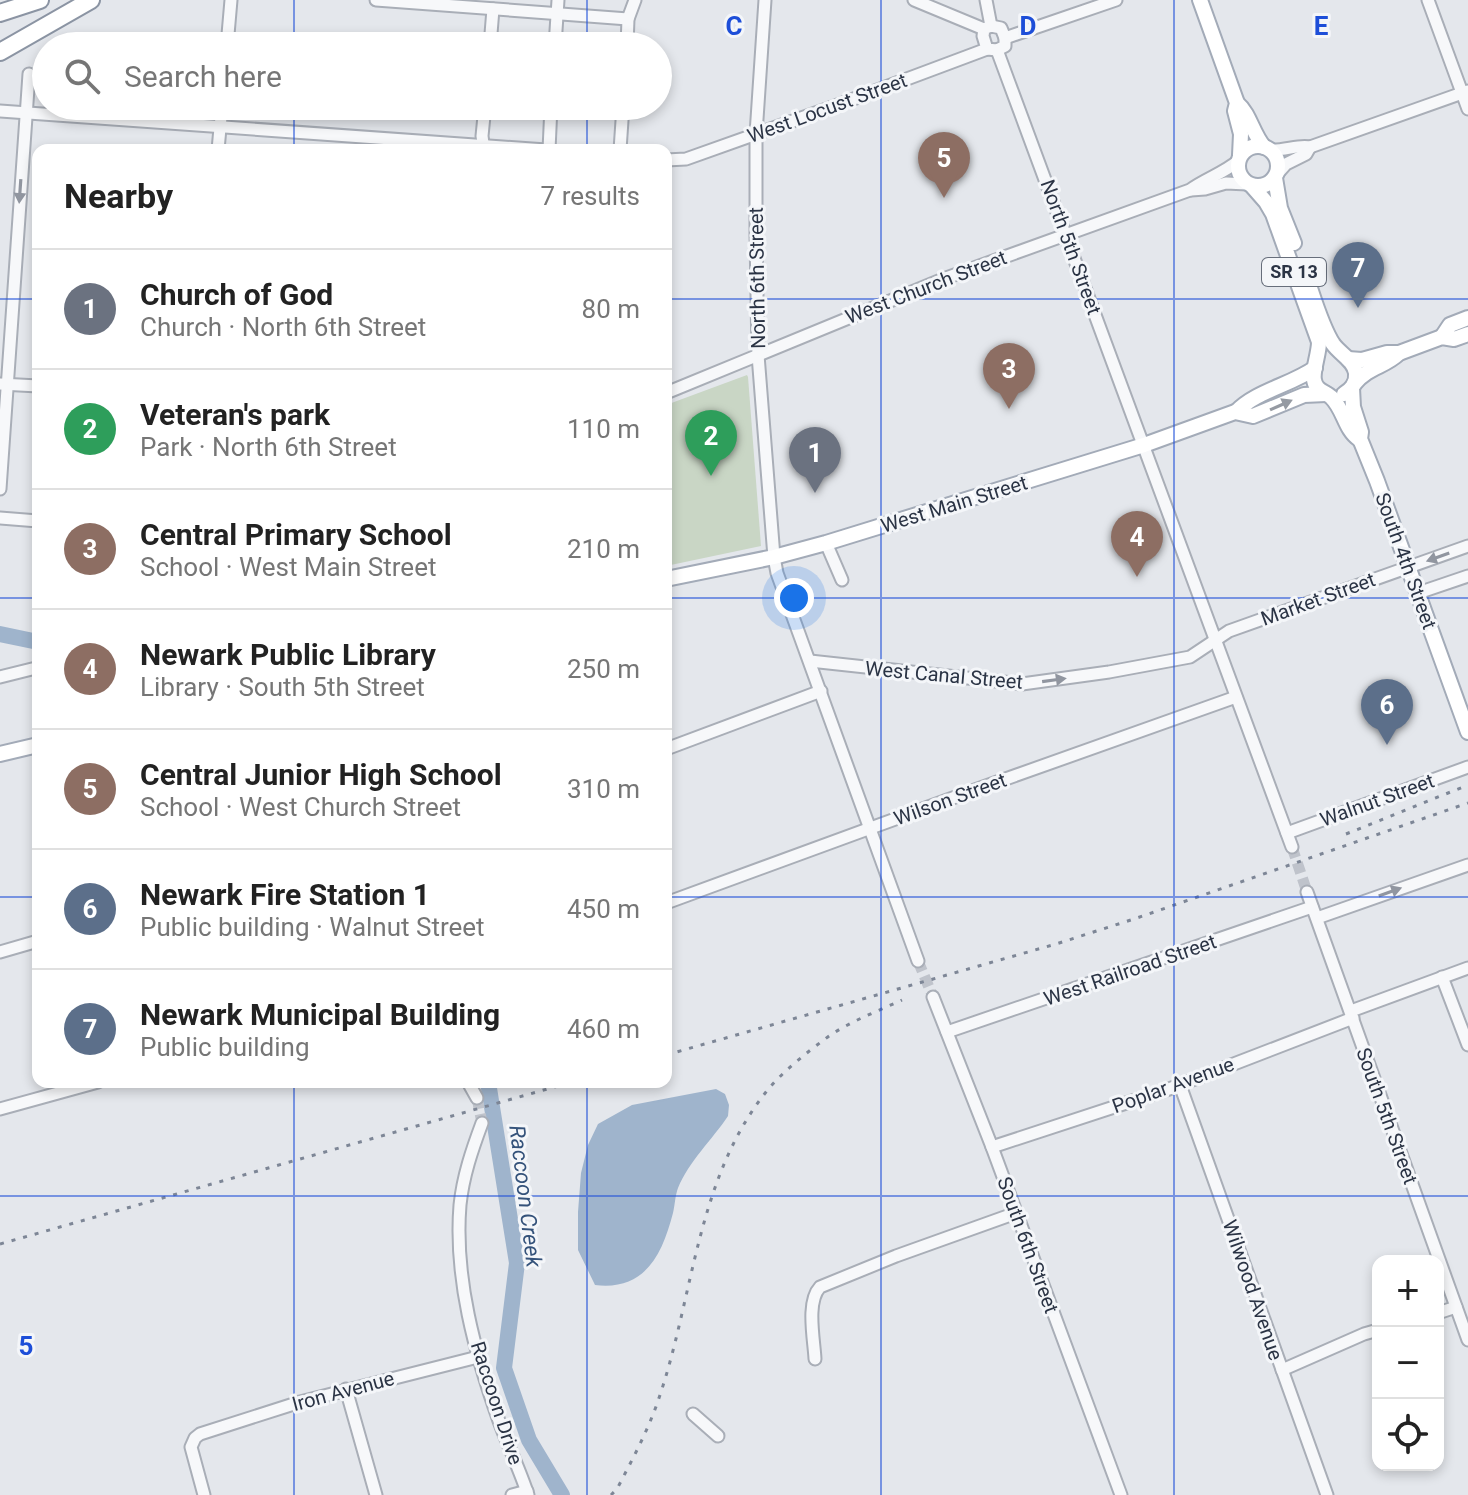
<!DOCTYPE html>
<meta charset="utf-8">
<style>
body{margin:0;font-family:Roboto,sans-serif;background:#f2f2f2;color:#222}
.controls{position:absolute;right:24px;bottom:24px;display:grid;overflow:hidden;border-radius:16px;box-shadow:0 4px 12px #0003}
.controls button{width:72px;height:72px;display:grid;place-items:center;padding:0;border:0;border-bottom:2px solid #e0e0e0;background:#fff;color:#222;font:40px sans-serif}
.you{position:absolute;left:794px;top:598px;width:28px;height:28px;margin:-20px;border:6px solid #fff;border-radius:50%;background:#1a73e8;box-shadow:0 0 0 12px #1a73e833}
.badge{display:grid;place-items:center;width:52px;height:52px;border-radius:50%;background:#d1495b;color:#fff;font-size:26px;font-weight:700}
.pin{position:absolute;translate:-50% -66px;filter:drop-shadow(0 2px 4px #0008)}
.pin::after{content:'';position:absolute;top:42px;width:28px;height:24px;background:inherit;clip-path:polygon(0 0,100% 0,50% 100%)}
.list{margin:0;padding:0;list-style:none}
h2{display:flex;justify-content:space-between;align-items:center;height:104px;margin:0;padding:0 32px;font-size:34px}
h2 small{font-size:26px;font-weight:400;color:#767676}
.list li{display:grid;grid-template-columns:52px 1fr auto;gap:24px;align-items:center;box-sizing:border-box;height:120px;padding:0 32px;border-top:2px solid #e0e0e0}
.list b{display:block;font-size:30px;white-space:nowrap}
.list p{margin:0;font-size:26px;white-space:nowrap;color:#767676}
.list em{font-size:26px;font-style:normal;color:#767676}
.icon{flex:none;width:44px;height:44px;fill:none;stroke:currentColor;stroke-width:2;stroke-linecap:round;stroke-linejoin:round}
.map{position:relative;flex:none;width:1468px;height:1495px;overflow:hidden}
.search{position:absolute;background:#fff;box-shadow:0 4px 12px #0003;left:32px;top:32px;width:640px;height:88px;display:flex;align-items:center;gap:20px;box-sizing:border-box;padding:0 28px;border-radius:44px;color:#767676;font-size:30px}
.panel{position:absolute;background:#fff;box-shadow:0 4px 12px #0003;left:32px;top:144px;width:640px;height:944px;border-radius:16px}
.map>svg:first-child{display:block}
.green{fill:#c9d6c5}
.water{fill:#9fb4cc}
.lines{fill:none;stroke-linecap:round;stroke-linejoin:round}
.river{stroke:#9fb4cc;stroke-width:16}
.minor-tunnel{stroke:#bfc3cb;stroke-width:11;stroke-dasharray:11 5.5;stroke-linecap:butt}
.minor-casing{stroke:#a9aeb7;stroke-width:15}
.major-casing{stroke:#a3abb8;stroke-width:18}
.highway-casing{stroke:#8b94a3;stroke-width:20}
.minor{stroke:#f7f8fa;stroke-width:11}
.major{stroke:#fff;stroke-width:14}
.highway{stroke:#fff;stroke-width:16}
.rail{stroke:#7d8696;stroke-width:3;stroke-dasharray:4 8;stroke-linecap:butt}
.oneway{fill:#9196a0}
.oneway2{fill:#959aa2}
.grid{fill:none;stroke:#1d4ed8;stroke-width:2;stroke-opacity:0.55}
.labels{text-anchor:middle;stroke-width:6;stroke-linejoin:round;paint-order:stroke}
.shield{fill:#f4f6f9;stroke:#676e7b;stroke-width:2}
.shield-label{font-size:18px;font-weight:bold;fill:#2b3445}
.street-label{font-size:20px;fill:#2b3445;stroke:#f4f6f9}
.water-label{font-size:22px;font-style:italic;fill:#34527a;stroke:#f4f6f9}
.grid-label{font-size:26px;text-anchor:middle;font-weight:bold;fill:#1d4ed8;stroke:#f4f6f9;stroke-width:6;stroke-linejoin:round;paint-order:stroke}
</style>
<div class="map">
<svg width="1468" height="1495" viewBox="0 0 1468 1495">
<rect width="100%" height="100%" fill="#e4e7ec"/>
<path class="green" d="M747 375 748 377 761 546 666 566V405Z"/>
<path class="water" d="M716 1089 725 1094 729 1105 728 1116C712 1140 689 1161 678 1188 675 1196 675 1205 673 1213 662 1255 645 1291 595 1285L578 1250V1212L581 1173 588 1145 598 1124 632 1105Z"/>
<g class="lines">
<g class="river">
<path d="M0 634 38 642"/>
<path d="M488 1082 517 1263 504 1368 529 1440 562 1495"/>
</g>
<g class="minor-tunnel">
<path d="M1292 847 1307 892"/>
<path d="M918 961 933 997"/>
<path d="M477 1098 482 1123"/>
</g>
<g class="minor-casing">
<g id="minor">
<path d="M376 0 628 19"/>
<path d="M765 0 756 134V235L758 355 774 557 777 573 918 961"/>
<path d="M914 0 984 29"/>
<path d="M986 0 991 26"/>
<path d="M1428 0 1468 109"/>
<path d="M991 26 1001 28 1005 38V46L997 50 987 49 983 36 984 29Z"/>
<path d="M1005 38 1116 0"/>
<path d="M227 46 231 0"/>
<path d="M490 46 493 9"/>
<path d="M555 46 558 0"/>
<path d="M627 46 628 19 635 0"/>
<path d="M997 50 1292 847"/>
<path d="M0 111 546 150"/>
<path d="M218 150 222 106"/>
<path d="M484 150 482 136 485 106"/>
<path d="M549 150 551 106"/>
<path d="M620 150 623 106"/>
<path d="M1270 150C1284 151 1300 144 1310 147L1468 91"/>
<path d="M666 160 686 159 832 107 987 49"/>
<path d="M1278 173 1286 164 1306 154 1310 147"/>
<path d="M1191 190 1205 189 1226 183 1247 184"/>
<path d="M0 384 38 386"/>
<path d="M666 393 946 278 1190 190C1205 179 1224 173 1238 161"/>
<path d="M0 489 29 74"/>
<path d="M0 518 38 521"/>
<path d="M826 543 842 580"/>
<path d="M1418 593 1468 576"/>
<path d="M810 661 1022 684 1109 672 1190 657 1229 631 1468 546"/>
<path d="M0 677 36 668"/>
<path d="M666 749 821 691"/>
<path d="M1287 833 1468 767"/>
<path d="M1307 892 1468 1340"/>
<path d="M666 903 969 792 1236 697"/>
<path d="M1317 918 1468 865"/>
<path d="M0 952 38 941"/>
<path d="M1442 977 1468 1045"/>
<path d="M933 997 992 1147 1121 1495"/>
<path d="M1351 1011 1468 968"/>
<path d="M947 1032 1312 907"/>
<path d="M468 1082 477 1098"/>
<path d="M1180 1085 1327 1495"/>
<path d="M0 1109 98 1082"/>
<path d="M482 1123C472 1150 463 1176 460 1205 454 1278 475 1353 499 1421 508 1446 520 1470 528 1495"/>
<path d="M992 1147 1169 1089 1353 1018"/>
<path d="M1438 1313 1456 1307"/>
<path d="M815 1359C814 1339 806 1302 820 1287L896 1256 1016 1213"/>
<path d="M1282 1370 1364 1334 1378 1330"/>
<path d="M346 1389 376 1495"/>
<path d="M693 1414 718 1436"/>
<path d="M204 1495 191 1447 195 1438 200 1434 300 1402 478 1357"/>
<path d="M512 1495 527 1491"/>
</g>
</g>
<g class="major-casing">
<g id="major">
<path d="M1200 0 1237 103 1235 111 1241 134 1240 155"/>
<path d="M1237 103C1250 114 1252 133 1264 147"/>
<circle cx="1258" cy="166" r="20"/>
<path d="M1275 178 1280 208 1294 243"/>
<path d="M1252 186 1266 202 1273 214 1319 342C1319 354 1312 371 1314 380 1316 391 1324 391 1331 397 1344 409 1345 430 1359 439"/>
<path d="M1309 285C1315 303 1323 329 1333 344 1340 354 1354 360 1356 373 1357 383 1352 389 1344 394"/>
<path d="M1442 337 1450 325 1468 318"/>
<path d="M1348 359 1362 360 1387 353H1399L1442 337 1454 339 1468 334"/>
<path d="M1354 384C1369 366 1385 367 1399 353"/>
<path d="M1352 388 1353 407 1361 432 1360 439 1377 481 1468 732"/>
<path d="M1236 412C1256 391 1291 385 1315 368"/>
<path d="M666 579 774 557 826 543 1144 445 1235 412 1253 416 1304 395 1326 394"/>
<path d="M0 754 38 745"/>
</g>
</g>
<g class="highway-casing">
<g id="highway">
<path d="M0 13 40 0"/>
<path d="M0 52 91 0"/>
</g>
</g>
<use href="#minor" class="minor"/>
<use href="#major" class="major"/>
<use href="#highway" class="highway"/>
<g class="rail">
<path d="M1346 834 1468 785"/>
<path d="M666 1055 1056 944 1134 919 1468 803"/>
<path d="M0 1244 572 1082"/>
<path d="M611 1495 617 1489C633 1458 649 1429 660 1395 694 1293 697 1179 766 1092 782 1072 805 1054 825 1039 848 1022 876 1012 902 1000"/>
</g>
</g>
<defs><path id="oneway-solid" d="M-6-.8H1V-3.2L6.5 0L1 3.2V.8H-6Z" transform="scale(2)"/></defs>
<g class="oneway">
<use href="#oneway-solid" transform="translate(20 191) rotate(94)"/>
<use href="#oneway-solid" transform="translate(1438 557) rotate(160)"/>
<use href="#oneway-solid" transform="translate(1054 680) rotate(-8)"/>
<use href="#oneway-solid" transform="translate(1390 892) rotate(-20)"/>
</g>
<use class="oneway2" href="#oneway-solid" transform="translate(1281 405) rotate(-24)"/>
<path class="grid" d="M294 0V46M587 0V46M881 0V1495M1174 0V1495M294 106V150M587 106V150M0 299H38M666 299H1468M0 598H38M666 598H1468M0 897H38M666 897H1468M294 1082V1495M587 1082V1495M0 1196H1468"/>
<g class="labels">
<rect class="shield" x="1262" y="258" width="64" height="28" rx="6"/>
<g class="shield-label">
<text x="1294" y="278">SR 13</text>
</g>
<g class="street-label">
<text transform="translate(827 108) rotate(-20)" y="7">West Locust Street</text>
<text transform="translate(1071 247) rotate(70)" y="7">North 5th Street</text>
<text transform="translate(757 278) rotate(-91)" y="7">North 6th Street</text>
<text transform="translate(926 287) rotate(-21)" y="7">West Church Street</text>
<text transform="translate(954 504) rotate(-17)" y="7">West Main Street</text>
<text transform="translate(1406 561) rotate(70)" y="7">South 4th Street</text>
<text transform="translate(1318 599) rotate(-20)" y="7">Market Street</text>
<text transform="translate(944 675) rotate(5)" y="7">West Canal Street</text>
<text transform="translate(950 799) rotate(-20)" y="7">Wilson Street</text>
<text transform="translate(1377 800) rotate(-20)" y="7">Walnut Street</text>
<text transform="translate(1130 970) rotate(-19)" y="7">West Railroad Street</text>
<text transform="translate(1173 1085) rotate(-20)" y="7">Poplar Avenue</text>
<text transform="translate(1387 1116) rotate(70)" y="7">South 5th Street</text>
<text transform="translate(1028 1245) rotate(70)" y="7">South 6th Street</text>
<text transform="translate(1253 1290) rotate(71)" y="7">Wilwood Avenue</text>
<text transform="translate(343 1391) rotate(-15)" y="7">Iron Avenue</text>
<text transform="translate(497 1403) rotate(72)" y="7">Raccoon Drive</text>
</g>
<g class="water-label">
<text transform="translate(526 1196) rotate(83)" y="8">Raccoon Creek</text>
</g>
</g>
<g class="grid-label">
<text x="734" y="35">C</text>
<text x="1028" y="35">D</text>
<text x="1321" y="35">E</text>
<text x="26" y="1355">5</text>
</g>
</svg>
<div class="controls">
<button>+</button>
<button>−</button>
<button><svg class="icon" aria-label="locate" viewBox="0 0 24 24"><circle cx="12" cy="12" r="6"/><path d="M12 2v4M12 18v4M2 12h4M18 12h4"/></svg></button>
</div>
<div class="you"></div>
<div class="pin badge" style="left:815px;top:493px;background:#6b7280">1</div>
<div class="pin badge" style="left:711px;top:476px;background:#2e9e5b">2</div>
<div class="pin badge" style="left:1009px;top:409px;background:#8d6e63">3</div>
<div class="pin badge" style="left:1137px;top:577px;background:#8d6e63">4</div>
<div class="pin badge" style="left:944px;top:198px;background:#8d6e63">5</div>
<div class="pin badge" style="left:1387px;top:745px;background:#5c6f8a">6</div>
<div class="pin badge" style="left:1358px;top:308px;background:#5c6f8a">7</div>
<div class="search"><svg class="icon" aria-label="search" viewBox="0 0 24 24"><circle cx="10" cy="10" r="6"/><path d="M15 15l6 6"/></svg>Search here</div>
<section class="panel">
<h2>Nearby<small>7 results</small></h2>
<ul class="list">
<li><span class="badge" style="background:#6b7280">1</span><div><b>Church of God</b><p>Church · North 6th Street</p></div><em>80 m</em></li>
<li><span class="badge" style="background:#2e9e5b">2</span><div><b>Veteran's park</b><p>Park · North 6th Street</p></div><em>110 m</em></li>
<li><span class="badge" style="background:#8d6e63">3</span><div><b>Central Primary School</b><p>School · West Main Street</p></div><em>210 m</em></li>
<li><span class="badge" style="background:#8d6e63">4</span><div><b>Newark Public Library</b><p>Library · South 5th Street</p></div><em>250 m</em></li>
<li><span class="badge" style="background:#8d6e63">5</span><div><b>Central Junior High School</b><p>School · West Church Street</p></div><em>310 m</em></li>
<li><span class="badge" style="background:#5c6f8a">6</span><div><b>Newark Fire Station 1</b><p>Public building · Walnut Street</p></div><em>450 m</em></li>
<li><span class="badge" style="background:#5c6f8a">7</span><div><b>Newark Municipal Building</b><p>Public building</p></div><em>460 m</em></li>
</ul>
</section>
</div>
